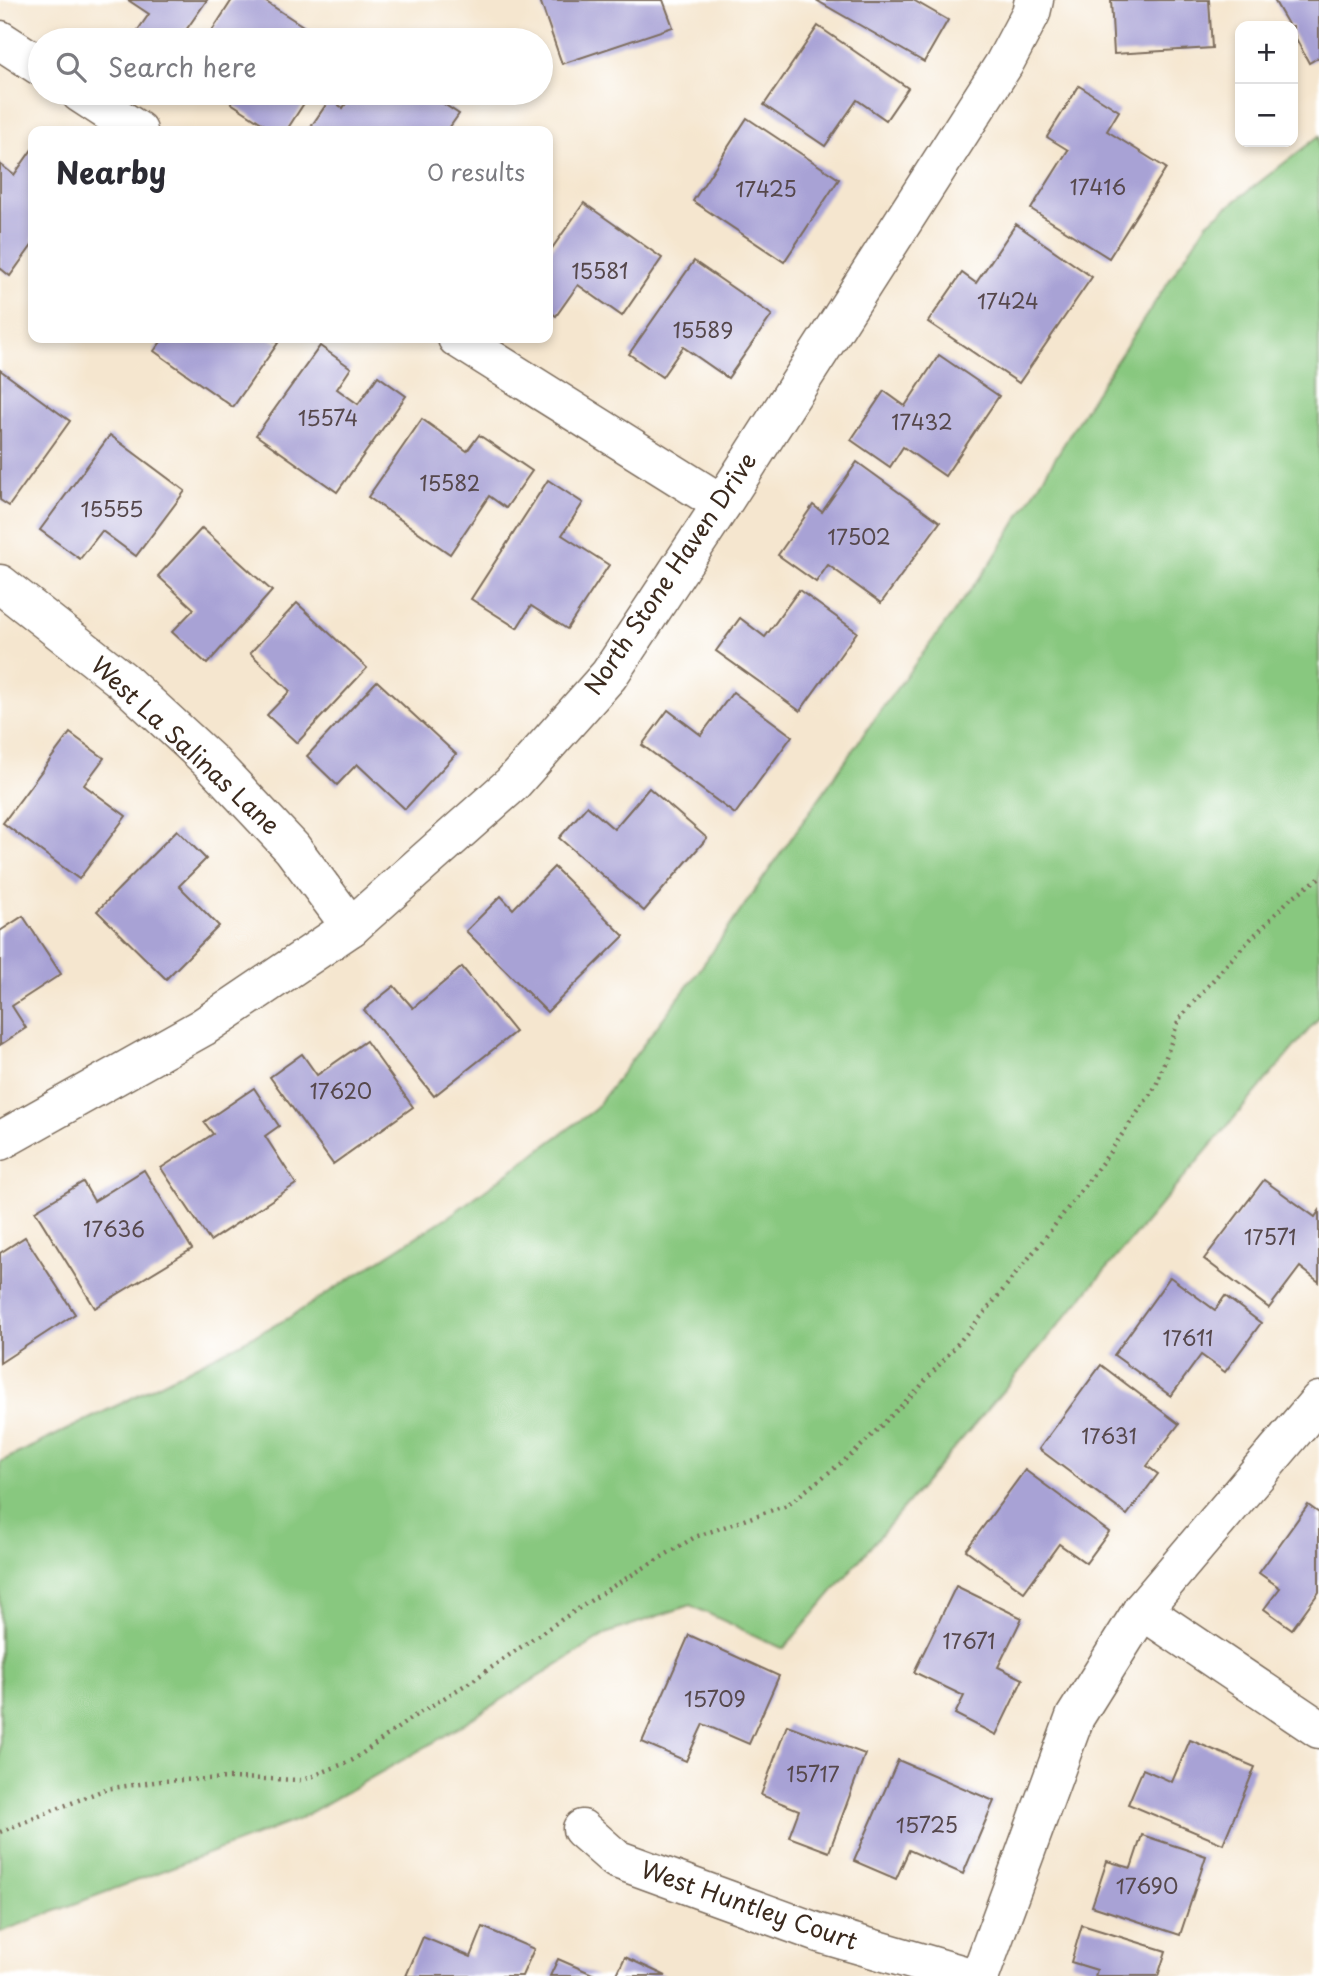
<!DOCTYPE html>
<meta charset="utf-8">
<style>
body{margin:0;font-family:"Playpen Sans",sans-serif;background:#f7f7f7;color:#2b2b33}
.controls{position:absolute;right:21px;top:21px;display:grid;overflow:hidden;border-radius:14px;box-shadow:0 4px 10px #0003}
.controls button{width:63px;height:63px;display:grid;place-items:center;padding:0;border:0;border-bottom:2px solid #e1e1e2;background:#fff;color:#2b2b33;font:35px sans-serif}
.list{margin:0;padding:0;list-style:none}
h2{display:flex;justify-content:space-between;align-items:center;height:91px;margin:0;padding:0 28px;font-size:30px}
h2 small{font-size:23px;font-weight:400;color:#7c7c81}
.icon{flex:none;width:38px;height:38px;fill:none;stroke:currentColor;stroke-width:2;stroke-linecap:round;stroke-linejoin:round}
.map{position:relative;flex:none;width:1319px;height:1976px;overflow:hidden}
.search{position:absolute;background:#fff;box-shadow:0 4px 10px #0003;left:28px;top:28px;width:525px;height:77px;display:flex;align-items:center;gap:18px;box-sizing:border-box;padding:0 24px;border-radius:38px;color:#7c7c81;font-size:26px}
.panel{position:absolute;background:#fff;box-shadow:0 4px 10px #0003;left:28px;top:126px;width:525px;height:217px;border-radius:14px}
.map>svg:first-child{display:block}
.green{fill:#88c87f;stroke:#62794e;stroke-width:2}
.building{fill:#a8a2d5}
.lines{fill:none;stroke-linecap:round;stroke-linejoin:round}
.street-casing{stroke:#7c6c5c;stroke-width:41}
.path{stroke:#7c6c5c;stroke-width:4.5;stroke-dasharray:2 5;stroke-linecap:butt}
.street{stroke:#fff;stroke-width:38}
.labels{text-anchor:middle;stroke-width:5;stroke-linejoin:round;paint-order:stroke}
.number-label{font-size:21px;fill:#56484c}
.street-label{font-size:24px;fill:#3b2a1e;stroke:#fff}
</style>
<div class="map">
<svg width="1319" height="1976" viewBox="0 0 1319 1976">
<rect width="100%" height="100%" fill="#fff"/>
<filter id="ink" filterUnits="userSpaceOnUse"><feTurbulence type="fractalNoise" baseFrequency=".0143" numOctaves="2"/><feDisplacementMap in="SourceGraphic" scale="14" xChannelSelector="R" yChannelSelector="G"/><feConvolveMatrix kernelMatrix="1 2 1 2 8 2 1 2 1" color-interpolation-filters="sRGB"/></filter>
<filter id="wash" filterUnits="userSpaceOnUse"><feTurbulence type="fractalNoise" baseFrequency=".00686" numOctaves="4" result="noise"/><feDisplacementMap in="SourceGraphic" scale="28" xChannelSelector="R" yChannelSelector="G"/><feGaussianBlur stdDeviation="1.57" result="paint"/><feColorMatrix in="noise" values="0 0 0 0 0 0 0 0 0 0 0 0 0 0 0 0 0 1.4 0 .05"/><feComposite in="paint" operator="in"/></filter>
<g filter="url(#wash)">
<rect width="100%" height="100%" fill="#f5e6cf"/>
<path class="green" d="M1319 136V1018L784 1649 690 1605 608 1633 436 1741 297 1820 0 1932V1462L120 1404 287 1319 452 1214 594 1110 698 972 882 708 992 561 1094 395 1207 223Z"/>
<g id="blocks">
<g class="building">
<path d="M128 0H207L179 40H131L149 14Z"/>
<path d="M232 0H263L320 37 318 40H206Z"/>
<path d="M540 0H663L673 27 562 64Z"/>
<path d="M816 0H913L948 20 924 62Z"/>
<path d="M1111 0H1209L1212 48 1114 54Z"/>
<path d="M1274 0H1319V57L1309 63 1293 33V26H1289Z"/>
<path d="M818 26 908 88 886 120 857 100 825 146 764 105Z"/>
<path d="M1079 86 1119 111 1107 131 1166 168 1109 258 1031 209 1068 150 1047 137Z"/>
<path d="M237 93H307L310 94 286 131H274L231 103Z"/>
<path d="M353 93H427L459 114 447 131H308L330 99 343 108Z"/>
<path d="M747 118 839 179 784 262 693 201Z"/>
<path d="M33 148V244L10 276 0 268V164L14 175Z"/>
<path d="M584 203 662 258 622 316 578 285 556 316 548 310V254Z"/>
<path d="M1016 224 1092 277 1019 383 928 322 962 273 976 283Z"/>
<path d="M694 261 772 315 728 378 683 347 662 377 629 354Z"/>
<path d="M164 338H270L278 343 233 407 154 351Z"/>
<path d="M320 346 351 368 337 389 358 404 378 376 406 396 337 492 256 435Z"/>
<path d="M939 355 999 396 945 476 903 447 890 467 851 440 884 391 905 406Z"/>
<path d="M0 370 70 421 9 506 0 500Z"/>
<path d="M422 419 467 451 479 435 532 471 506 508 489 496 450 554 368 497Z"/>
<path d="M110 435 185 491 136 556 102 531 80 559 40 530Z"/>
<path d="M857 462 940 522 881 603 828 565 816 582 778 555 813 505 822 512Z"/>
<path d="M548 480 583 503 562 535 609 565 567 629 531 606 517 628 471 599Z"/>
<path d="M202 528 272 591 207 664 172 632 194 609 158 576Z"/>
<path d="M799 590 857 632 800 711 716 651 740 618 765 637Z"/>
<path d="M297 603 367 668 297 743 267 715 290 691 250 653Z"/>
<path d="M377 681 456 754 405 809 357 764 337 785 307 756Z"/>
<path d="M733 692 792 736 735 814 642 745 668 710 701 735Z"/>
<path d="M70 733 104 758 84 785 126 816 79 879 3 823Z"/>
<path d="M649 788 707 838 644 911 559 838 587 806 614 829Z"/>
<path d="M177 830 206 859 179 886 219 926 166 979 97 911Z"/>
<path d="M554 867 624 936 547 1012 466 931 501 896 513 909Z"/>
<path d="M23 916 61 974 12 1006 26 1028 0 1045V931Z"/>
<path d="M462 967 515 1032 434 1096 364 1010 394 986 413 1008Z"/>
<path d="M366 1041 413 1107 333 1164 270 1077 302 1054 317 1075Z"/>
<path d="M254 1088 279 1126 265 1136 296 1184 210 1241 161 1168 213 1134 204 1122Z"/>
<path d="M144 1170 192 1249 95 1308 35 1211 83 1182 94 1201Z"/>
<path d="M1264 1180 1315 1217 1319 1211V1282L1300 1267 1269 1308 1204 1259Z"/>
<path d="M25 1237 75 1314 0 1363V1253Z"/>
<path d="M1170 1277 1215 1310 1225 1296 1261 1323 1225 1372 1201 1355 1171 1396 1114 1355Z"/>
<path d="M1101 1365 1179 1424 1147 1466 1158 1474 1127 1515 1039 1449Z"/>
<path d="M1025 1470 1109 1532 1086 1563 1059 1544 1024 1592 966 1550Z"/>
<path d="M1308 1505 1319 1513V1592L1292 1629 1264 1609 1280 1588 1259 1573Z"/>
<path d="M956 1586 1022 1618 998 1667 1023 1679 996 1735 955 1714 964 1696 914 1672Z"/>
<path d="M689 1635 779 1676 749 1744 703 1724 686 1761 642 1742Z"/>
<path d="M787 1725 865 1754 829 1852 789 1837 799 1810 761 1795Z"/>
<path d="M1190 1740 1255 1767 1223 1844 1128 1804 1143 1769 1172 1782Z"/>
<path d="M898 1760 994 1801 963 1874 909 1850 896 1879 854 1861Z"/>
<path d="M1142 1835 1206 1856 1180 1935 1092 1906 1107 1861 1131 1868Z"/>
<path d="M1082 1925 1166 1951 1158 1976H1095L1097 1970 1071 1962Z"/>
<path d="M483 1927 534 1949 522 1976H406L423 1937 471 1957Z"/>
<path d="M625 1957 666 1976H616Z"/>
<path d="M558 1959 597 1976H550Z"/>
</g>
</g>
</g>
<g filter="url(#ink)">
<use href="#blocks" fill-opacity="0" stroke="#7c6c5c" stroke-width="2"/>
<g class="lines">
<g class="street-casing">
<g id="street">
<path d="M0 40 40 66"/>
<path d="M80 93 138 131"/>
<path d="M457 338 722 504"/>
<path d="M0 584 122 680 211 762 292 848 351 927"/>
<path d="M0 1141 203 1027 351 927 512 784 609 675 722 504 1004 64 1031 13 1034 0"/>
<path d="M1142 1610 1319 1729"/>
<path d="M582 1829 616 1859 819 1933 967 1976"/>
<path d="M980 1976 1075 1717 1142 1610 1319 1401"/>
</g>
</g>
<path class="path" d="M0 1832 106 1789 161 1781 230 1778 303 1780 353 1760 413 1717 475 1679 541 1633 610 1588 695 1537 787 1505 855 1452 919 1388 986 1311 1048 1234 1107 1156 1156 1086 1179 1019 1236 954 1290 899 1319 878"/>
<use href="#street" class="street"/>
</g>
</g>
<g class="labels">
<g class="number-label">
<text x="1098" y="195">17416</text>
<text x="766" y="197">17425</text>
<text x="600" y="279">15581</text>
<text x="1008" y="309">17424</text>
<text x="703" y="338">15589</text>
<text x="328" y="426">15574</text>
<text x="922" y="430">17432</text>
<text x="450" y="491">15582</text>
<text x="112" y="517">15555</text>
<text x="859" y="545">17502</text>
<text x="341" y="1099">17620</text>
<text x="114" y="1237">17636</text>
<text x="1270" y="1245">17571</text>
<text x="1188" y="1346">17611</text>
<text x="1109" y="1444">17631</text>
<text x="969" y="1649">17671</text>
<text x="715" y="1707">15709</text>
<text x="813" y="1782">15717</text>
<text x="927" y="1833">15725</text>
<text x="1147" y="1894">17690</text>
</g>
<g class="street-label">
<text transform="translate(671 574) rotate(-56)" y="8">North Stone Haven Drive</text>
<text transform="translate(185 746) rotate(43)" y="8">West La Salinas Lane</text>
<text transform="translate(749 1906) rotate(19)" y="8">West Huntley Court</text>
</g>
</g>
</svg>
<div class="controls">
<button>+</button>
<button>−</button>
</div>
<div class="search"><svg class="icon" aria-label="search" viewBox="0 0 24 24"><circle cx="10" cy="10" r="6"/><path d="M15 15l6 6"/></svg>Search here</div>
<section class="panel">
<h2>Nearby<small>0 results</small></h2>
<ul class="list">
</ul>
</section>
</div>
